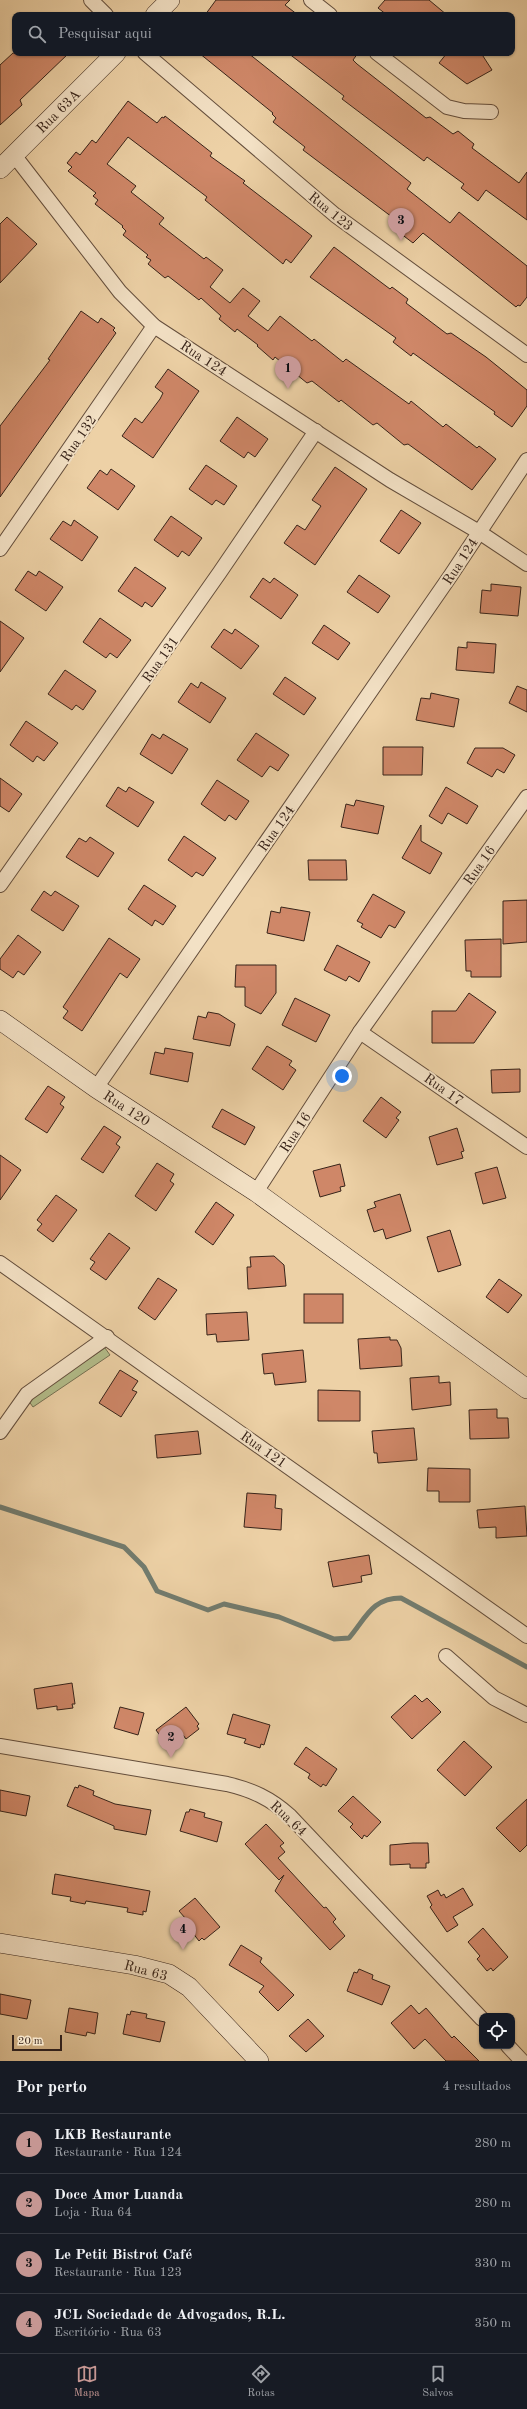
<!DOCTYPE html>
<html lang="pt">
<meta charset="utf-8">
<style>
body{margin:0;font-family:"Old Standard TT",serif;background:#242831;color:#f1f3f6}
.controls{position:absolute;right:12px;bottom:12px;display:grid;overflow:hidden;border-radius:8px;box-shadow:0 1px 3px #0004}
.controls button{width:36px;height:36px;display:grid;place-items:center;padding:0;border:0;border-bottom:1px solid #363941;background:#171b24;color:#f1f3f6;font:20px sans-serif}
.scale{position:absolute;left:12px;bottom:10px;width:50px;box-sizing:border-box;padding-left:4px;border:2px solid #372319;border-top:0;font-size:11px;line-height:14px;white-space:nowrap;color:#372319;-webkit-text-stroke:3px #f3e1c5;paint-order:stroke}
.you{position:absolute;left:342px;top:1076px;width:14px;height:14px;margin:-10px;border:3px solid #fff;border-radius:50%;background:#1a73e8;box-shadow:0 0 0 6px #1a73e833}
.badge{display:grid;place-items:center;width:26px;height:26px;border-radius:50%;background:#c59692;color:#111;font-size:13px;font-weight:700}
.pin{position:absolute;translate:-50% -33px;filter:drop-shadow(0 1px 2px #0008)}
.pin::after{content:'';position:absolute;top:21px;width:14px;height:12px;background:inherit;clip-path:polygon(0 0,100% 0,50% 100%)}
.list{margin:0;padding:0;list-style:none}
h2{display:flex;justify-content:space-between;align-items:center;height:52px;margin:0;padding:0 16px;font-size:17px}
h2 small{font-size:13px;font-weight:400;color:#9ea1a6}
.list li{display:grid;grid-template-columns:26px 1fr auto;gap:12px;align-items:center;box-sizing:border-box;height:60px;padding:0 16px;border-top:1px solid #363941}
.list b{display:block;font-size:15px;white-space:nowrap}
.list p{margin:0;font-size:13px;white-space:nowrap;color:#9ea1a6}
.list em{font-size:13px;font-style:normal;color:#9ea1a6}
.icon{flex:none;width:22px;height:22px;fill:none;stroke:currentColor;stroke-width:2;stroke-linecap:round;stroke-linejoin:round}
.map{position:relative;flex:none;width:527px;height:2061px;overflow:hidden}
.search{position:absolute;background:#171b24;box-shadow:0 1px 3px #0004;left:12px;right:12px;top:12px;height:44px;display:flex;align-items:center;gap:10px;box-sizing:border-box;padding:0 14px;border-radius:8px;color:#9ea1a6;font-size:15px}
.sheet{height:292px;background:#171b24}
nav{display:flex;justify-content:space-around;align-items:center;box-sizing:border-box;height:56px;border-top:1px solid #363941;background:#171b24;font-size:11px;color:#9ea1a6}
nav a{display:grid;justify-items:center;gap:2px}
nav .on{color:#c59692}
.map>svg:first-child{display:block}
.green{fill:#b3bd8a;stroke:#757052}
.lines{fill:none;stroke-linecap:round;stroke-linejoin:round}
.stream{stroke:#727c6f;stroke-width:5}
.building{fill:#cf8768;stroke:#372319}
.street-casing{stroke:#644e3c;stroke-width:16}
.secondary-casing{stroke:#372319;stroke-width:20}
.street{stroke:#f3e1c5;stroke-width:14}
.secondary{stroke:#f3e1c5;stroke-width:19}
.labels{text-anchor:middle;stroke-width:4;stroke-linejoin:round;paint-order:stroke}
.street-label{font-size:14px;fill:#372319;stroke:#f3e1c5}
</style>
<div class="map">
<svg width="527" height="2061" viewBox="0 0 527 2061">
<rect width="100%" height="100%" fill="#edd1a6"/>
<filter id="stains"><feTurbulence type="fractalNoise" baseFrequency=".005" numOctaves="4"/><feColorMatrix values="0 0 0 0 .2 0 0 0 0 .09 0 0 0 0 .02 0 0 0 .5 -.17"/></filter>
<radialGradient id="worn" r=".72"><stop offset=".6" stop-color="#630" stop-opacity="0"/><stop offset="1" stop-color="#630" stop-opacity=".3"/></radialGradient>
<path class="green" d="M105 1348 110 1355 33 1407 28 1400Z"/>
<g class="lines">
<path class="stream" d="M0 1507 124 1547 144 1567 157 1591 208 1610 224 1604 279 1617 334 1639 349 1638C366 1618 372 1598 401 1598L527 1667"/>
</g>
<g class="building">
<path d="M216 0H290L285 5 298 15H205Z"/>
<path d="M385 0H429L447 15H387L378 8Z"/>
<path d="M13 53H69L20 100 22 105 0 125V65Z"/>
<path d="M199 53H248L411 183 407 189 450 223 459 212 527 266V297L520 306 518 305 516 307 423 233 413 243 396 230 399 226 394 222 396 220 303 150 305 147 273 122 276 118 272 114 273 113Z"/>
<path d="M288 53H358L353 60 357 64 426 118 430 117 453 134 458 131 474 144 472 148 519 183 527 172V220L486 190 478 201 461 188 464 184 427 157 424 161 342 99 344 96Z"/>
<path d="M447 53H481L492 70 467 84 439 63Z"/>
<path d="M128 101 157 123 162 117 164 118 165 116 212 153 210 156 245 181 243 183 312 236 291 263 286 259 283 264 205 200 207 197 128 137 107 164 136 186 131 192 164 218 159 224 204 259 206 257 223 270 210 287 230 303 243 288 260 301 248 316 268 331 280 316 312 341 314 339 343 362 346 359 409 404 411 401 443 427 446 424 477 448 479 446 496 459 472 490 408 444 404 445 377 423 373 425 341 400 339 402 312 381 307 383 275 357 273 360 257 346 258 345 237 329 235 332 219 319 221 316 201 298 199 300 168 276 165 278 148 264 151 260 146 257 148 255 123 235 126 231 122 227 123 226 95 204 98 200 93 196 96 193 68 171 72 167 67 163 76 152 80 155 92 140 96 143Z"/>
<path d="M7 217 37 244 0 283V224Z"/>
<path d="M334 247 390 289 392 287 408 299 406 303 447 334 451 333 486 357 527 390V406L512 427 494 414 495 412 413 353 411 356 393 342 396 338 310 277Z"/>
<path d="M81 311 98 323 101 318 115 328 113 330 116 333 0 497V426L50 360 48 359Z"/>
<path d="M168 369 199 391 153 458 122 436 135 418 142 423 160 399 163 393 155 387Z"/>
<path d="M237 417 268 439 255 457 248 452 244 458 220 441Z"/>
<path d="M206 465 237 486 224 505 216 500 212 505 189 489Z"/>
<path d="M335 467 367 489 315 565 284 543 297 525 305 530 321 506 312 500Z"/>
<path d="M111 469 135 486 118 510 87 488 100 470 107 475Z"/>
<path d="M401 510 421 523 399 554 380 541Z"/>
<path d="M171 516 202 538 189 556 182 551 178 557 154 540Z"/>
<path d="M74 520 98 537 82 561 50 539 63 521 71 526Z"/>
<path d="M135 567 166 588 152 607 145 602 142 607 118 591Z"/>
<path d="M28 571 36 576 39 571 63 587 46 611 15 590Z"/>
<path d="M359 575 390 596 378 613 347 592Z"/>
<path d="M263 578 270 583 274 578 298 595 281 619 250 597Z"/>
<path d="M491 584 521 587 518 616 480 613 482 590 491 591Z"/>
<path d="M100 618 131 640 117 658 110 653 106 658 83 642Z"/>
<path d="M0 621 24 638 0 672Z"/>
<path d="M324 625 350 643 338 660 312 643Z"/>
<path d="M224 629 232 634 235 629 259 646 241 669 211 647Z"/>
<path d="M467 642 496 644 494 673 456 670 458 647 467 648Z"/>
<path d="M65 670 96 691 83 710 76 705 72 710 48 694Z"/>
<path d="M285 677 316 698 304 715 273 694Z"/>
<path d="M201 682 226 698 210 723 178 702 191 683 198 688Z"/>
<path d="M517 686 527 690V712L509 703Z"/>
<path d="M431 693 459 699 454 727 416 720 421 698 430 699Z"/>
<path d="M26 721 58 743 44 761 37 756 33 762 10 745Z"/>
<path d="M256 733 289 755 278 771 270 766 262 777 237 760Z"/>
<path d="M152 734 160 739 163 734 188 749 172 774 140 754Z"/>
<path d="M383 747H423L422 775H383Z"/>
<path d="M475 748H503L515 755 504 773 497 769 492 777 467 763Z"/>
<path d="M0 778 22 794 9 812 0 806Z"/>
<path d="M217 780 249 801 236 820 229 815 225 821 201 804Z"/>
<path d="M118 787 126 792 129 787 154 802 138 827 106 806Z"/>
<path d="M446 787 478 806 467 824 448 813 442 824 429 816Z"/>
<path d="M356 800 384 806 378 834 341 827 346 804 354 806Z"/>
<path d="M421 825V841L442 853 430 874 402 858Z"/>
<path d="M184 836 216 858 203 876 196 872 192 877 168 860Z"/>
<path d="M90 837 114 853 98 877 66 857 79 838 86 842Z"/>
<path d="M308 860H346L347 880H309Z"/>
<path d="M144 885 176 906 163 925 155 920 152 926 128 909Z"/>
<path d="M44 891 51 896 55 891 79 906 63 931 31 910Z"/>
<path d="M373 894 405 912 395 928 389 925 381 938 361 927 363 924 357 921Z"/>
<path d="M527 900V942L503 944V901Z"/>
<path d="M281 907 310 912 304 941 267 933 271 911 280 913Z"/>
<path d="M18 935 41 952 24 975 18 971 13 978 0 969V959Z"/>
<path d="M109 938 140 959 127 978 120 973 82 1031 63 1018 68 1011 63 1007Z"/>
<path d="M501 939V977H471V971H466L465 940Z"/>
<path d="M337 945 370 962 359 982 349 976 346 981 324 970Z"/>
<path d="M236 965H276V993L261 1014 245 1006V987H235Z"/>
<path d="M469 993 496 1012 474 1043H432V1011H456Z"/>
<path d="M295 998 330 1015 316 1042 282 1025Z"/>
<path d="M208 1012 219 1014 235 1024 230 1046 193 1039 198 1016 206 1018Z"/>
<path d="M267 1046 292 1061 289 1065 296 1070 283 1090 252 1069Z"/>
<path d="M165 1048 193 1053 188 1082 150 1074 155 1052 164 1054Z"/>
<path d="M520 1069V1092L492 1093 491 1070Z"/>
<path d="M48 1086 65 1097 60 1104 64 1107 47 1133 25 1119Z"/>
<path d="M381 1097 401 1112 396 1118 399 1120 386 1138 363 1121Z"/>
<path d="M222 1109 255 1127 245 1145 212 1127Z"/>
<path d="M104 1126 121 1137 116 1144 120 1147 103 1173 81 1159Z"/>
<path d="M457 1128 464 1151 461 1152 463 1158 437 1165 429 1137Z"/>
<path d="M0 1155 21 1170 0 1200Z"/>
<path d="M157 1163 174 1174 170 1181 174 1184 156 1211 135 1196Z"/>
<path d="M340 1164 345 1186 340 1187 341 1191 320 1197 313 1171Z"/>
<path d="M497 1167 506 1198 483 1204 475 1173Z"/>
<path d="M400 1194 411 1231 386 1239 383 1229 374 1232 367 1210 376 1207 374 1202Z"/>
<path d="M56 1195 77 1210 53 1242 37 1230 42 1224 37 1220Z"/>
<path d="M216 1202 234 1215 213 1245 195 1232Z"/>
<path d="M450 1230 461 1265 438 1272 427 1237Z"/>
<path d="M109 1233 130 1248 106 1280 90 1269 95 1262 90 1259Z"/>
<path d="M274 1256 284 1265 286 1286 248 1289 247 1267H251L250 1257Z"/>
<path d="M158 1278 177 1290 155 1320 138 1308Z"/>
<path d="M499 1279 522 1295 508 1313 486 1297Z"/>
<rect x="304" y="1294" width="39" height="29"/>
<path d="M247 1312 249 1340 217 1342 216 1334 207 1335 206 1314Z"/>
<path d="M390 1337V1340H397L401 1348 402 1366 360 1369 358 1339Z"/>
<path d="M303 1350 306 1382 275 1385 273 1373 264 1374 262 1354Z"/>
<path d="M120 1370 138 1381 132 1390 137 1392 121 1417 99 1403Z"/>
<path d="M439 1376V1383L450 1382 451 1405 412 1410 410 1378Z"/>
<path d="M318 1390 360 1391V1421H318Z"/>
<path d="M497 1409V1418H508L509 1438 470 1439 469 1410Z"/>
<path d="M414 1428 417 1460 378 1463 377 1453H374L372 1431Z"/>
<path d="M198 1431 201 1454 157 1458 155 1435Z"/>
<path d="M428 1468 470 1469V1502H439V1491H427Z"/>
<path d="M247 1493 276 1495 275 1508 282 1509 281 1530 244 1527Z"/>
<path d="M525 1506 527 1536 496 1538V1527L479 1528 477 1510Z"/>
<path d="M369 1555 372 1574 361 1576 362 1582 333 1587 328 1562Z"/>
<path d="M72 1683 75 1704H72L73 1708 57 1710V1706L37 1709 34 1689Z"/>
<path d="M415 1695 422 1702 427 1698 441 1712 412 1739 391 1717Z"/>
<path d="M120 1707 144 1713 138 1735 114 1728Z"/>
<path d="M186 1707 199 1724 197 1726 199 1729 186 1739 183 1735 168 1747 156 1730Z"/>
<path d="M233 1714 270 1725 264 1745 261 1744 260 1748 244 1743 246 1739 227 1734Z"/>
<path d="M464 1741 492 1767 465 1796 437 1770Z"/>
<path d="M306 1747 337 1769 326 1786 323 1784 321 1787 308 1778 310 1774 294 1764Z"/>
<path d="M79 1785 94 1791 93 1795 115 1804 151 1810 146 1835 114 1829V1826L67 1806 75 1787 78 1788Z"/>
<path d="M0 1790 30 1796 26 1816 0 1811Z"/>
<path d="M353 1796 381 1822 367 1837 364 1835 362 1839 350 1827 353 1824 338 1811Z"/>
<path d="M527 1799V1845L520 1852 496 1828Z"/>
<path d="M190 1809 205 1813 204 1817 222 1822 217 1842 180 1831 186 1812H189Z"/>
<path d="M266 1824 284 1843 280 1846 285 1852 278 1858 324 1908 326 1907 336 1919 333 1922 345 1936 330 1950 275 1891 284 1875 279 1880 245 1844Z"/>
<path d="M413 1843H428L429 1863H426V1868H410V1864L390 1865V1845Z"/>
<path d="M55 1874 150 1891 146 1912 143 1911V1915L127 1912 128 1908 86 1901 85 1904 70 1901 71 1897 52 1894Z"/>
<path d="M463 1888 473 1905 453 1917 458 1925 447 1932 430 1907 432 1905 427 1896 438 1890 441 1896 444 1894 446 1898Z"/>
<path d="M195 1898 220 1927 204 1940 202 1938 199 1941 189 1928 192 1926 179 1911Z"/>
<path d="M483 1928 508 1957 493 1971 491 1968 487 1971 477 1959 480 1956 468 1942Z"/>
<path d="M241 1945 262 1958 260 1962 294 1995 278 2011 259 1992 264 1986 229 1965Z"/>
<path d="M359 1969 373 1975 372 1979 390 1986 382 2005 347 1991 354 1972 357 1973Z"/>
<path d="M0 1994 31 2000 27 2019 0 2014Z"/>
<path d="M411 2005 419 2014 426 2008 452 2038 454 2036 479 2061H446L425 2039 414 2049 391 2023Z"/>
<path d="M69 2008 98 2013 95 2034 87 2032 86 2036 65 2032Z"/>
<path d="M131 2011 147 2014 146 2018 165 2022 160 2042 123 2034 127 2014 130 2015Z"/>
<path d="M308 2019 324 2036 306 2052 289 2036Z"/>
</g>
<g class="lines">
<g class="street-casing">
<g id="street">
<path d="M91 0 106 15"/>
<path d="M311 0 330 15"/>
<path d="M145 53 335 215 527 355"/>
<path d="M377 53 447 107 464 111 491 112"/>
<path d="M14 155 120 292 154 326 390 480 479 532 527 564"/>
<path d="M0 549 154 326"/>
<path d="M0 885 220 572 316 431"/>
<path d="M360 1032 527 1147"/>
<path d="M96 1088 451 575 527 460"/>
<path d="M256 1192 360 1032 527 797"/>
<path d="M0 1263 527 1636"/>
<path d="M0 1432 27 1394 107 1337"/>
<path d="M446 1656 494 1698 527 1715"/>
<path d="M0 1746 227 1784C252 1790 270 1798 290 1816L482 2019"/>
<path d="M508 2046 522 2061"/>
</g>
</g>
<g class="secondary-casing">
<g id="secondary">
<path d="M155 15 170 0"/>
<path d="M0 169 116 53"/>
<path d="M0 1020 96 1088 256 1192 527 1389"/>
<path d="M0 1943 134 1965 169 1974 189 1987 259 2061"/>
</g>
</g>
<use href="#street" class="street"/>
<use href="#secondary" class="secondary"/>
</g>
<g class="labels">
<g class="street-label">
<text transform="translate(58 111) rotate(-45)" y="5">Rua 63A</text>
<text transform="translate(331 211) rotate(39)" y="5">Rua 123</text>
<text transform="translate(204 358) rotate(33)" y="5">Rua 124</text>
<text transform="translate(78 438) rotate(-56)" y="5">Rua 132</text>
<text transform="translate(460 561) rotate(-57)" y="5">Rua 124</text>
<text transform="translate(160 659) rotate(-55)" y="5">Rua 131</text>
<text transform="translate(276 828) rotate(-55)" y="5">Rua 124</text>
<text transform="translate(479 865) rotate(-55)" y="5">Rua 16</text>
<text transform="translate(444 1089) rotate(35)" y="5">Rua 17</text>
<text transform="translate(127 1108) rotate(33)" y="5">Rua 120</text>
<text transform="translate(295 1132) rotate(-57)" y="5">Rua 16</text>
<text transform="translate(264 1449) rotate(35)" y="5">Rua 121</text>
<text transform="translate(289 1818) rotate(43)" y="5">Rua 64</text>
<text transform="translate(146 1970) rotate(15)" y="5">Rua 63</text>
</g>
</g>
<rect width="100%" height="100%" filter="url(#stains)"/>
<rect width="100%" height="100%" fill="url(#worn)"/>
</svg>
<div class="controls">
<button><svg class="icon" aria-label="locate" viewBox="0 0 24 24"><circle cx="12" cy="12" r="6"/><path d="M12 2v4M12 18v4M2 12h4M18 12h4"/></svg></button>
</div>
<div class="scale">20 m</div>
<div class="you"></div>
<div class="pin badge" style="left:288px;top:389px">1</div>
<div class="pin badge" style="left:171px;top:1758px">2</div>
<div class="pin badge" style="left:401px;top:241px">3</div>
<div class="pin badge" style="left:183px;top:1950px">4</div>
<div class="search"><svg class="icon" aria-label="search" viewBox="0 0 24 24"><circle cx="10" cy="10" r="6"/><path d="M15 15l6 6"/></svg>Pesquisar aqui</div>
</div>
<section class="sheet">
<h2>Por perto<small>4 resultados</small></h2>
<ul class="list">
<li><span class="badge">1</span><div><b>LKB Restaurante</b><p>Restaurante · Rua 124</p></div><em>280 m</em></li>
<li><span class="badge">2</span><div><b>Doce Amor Luanda</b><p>Loja · Rua 64</p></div><em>280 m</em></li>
<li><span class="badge">3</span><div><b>Le Petit Bistrot Café</b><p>Restaurante · Rua 123</p></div><em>330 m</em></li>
<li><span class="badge">4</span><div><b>JCL Sociedade de Advogados, R.L.</b><p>Escritório · Rua 63</p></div><em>350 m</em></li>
</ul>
</section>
<nav>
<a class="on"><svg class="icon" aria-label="map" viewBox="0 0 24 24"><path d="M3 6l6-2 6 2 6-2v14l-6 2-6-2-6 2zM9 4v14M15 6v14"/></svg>Mapa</a>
<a><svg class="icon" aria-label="directions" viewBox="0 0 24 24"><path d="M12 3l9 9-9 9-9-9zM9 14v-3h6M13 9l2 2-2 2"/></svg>Rotas</a>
<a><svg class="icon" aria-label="saved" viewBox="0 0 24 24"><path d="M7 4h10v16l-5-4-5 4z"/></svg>Salvos</a>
</nav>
